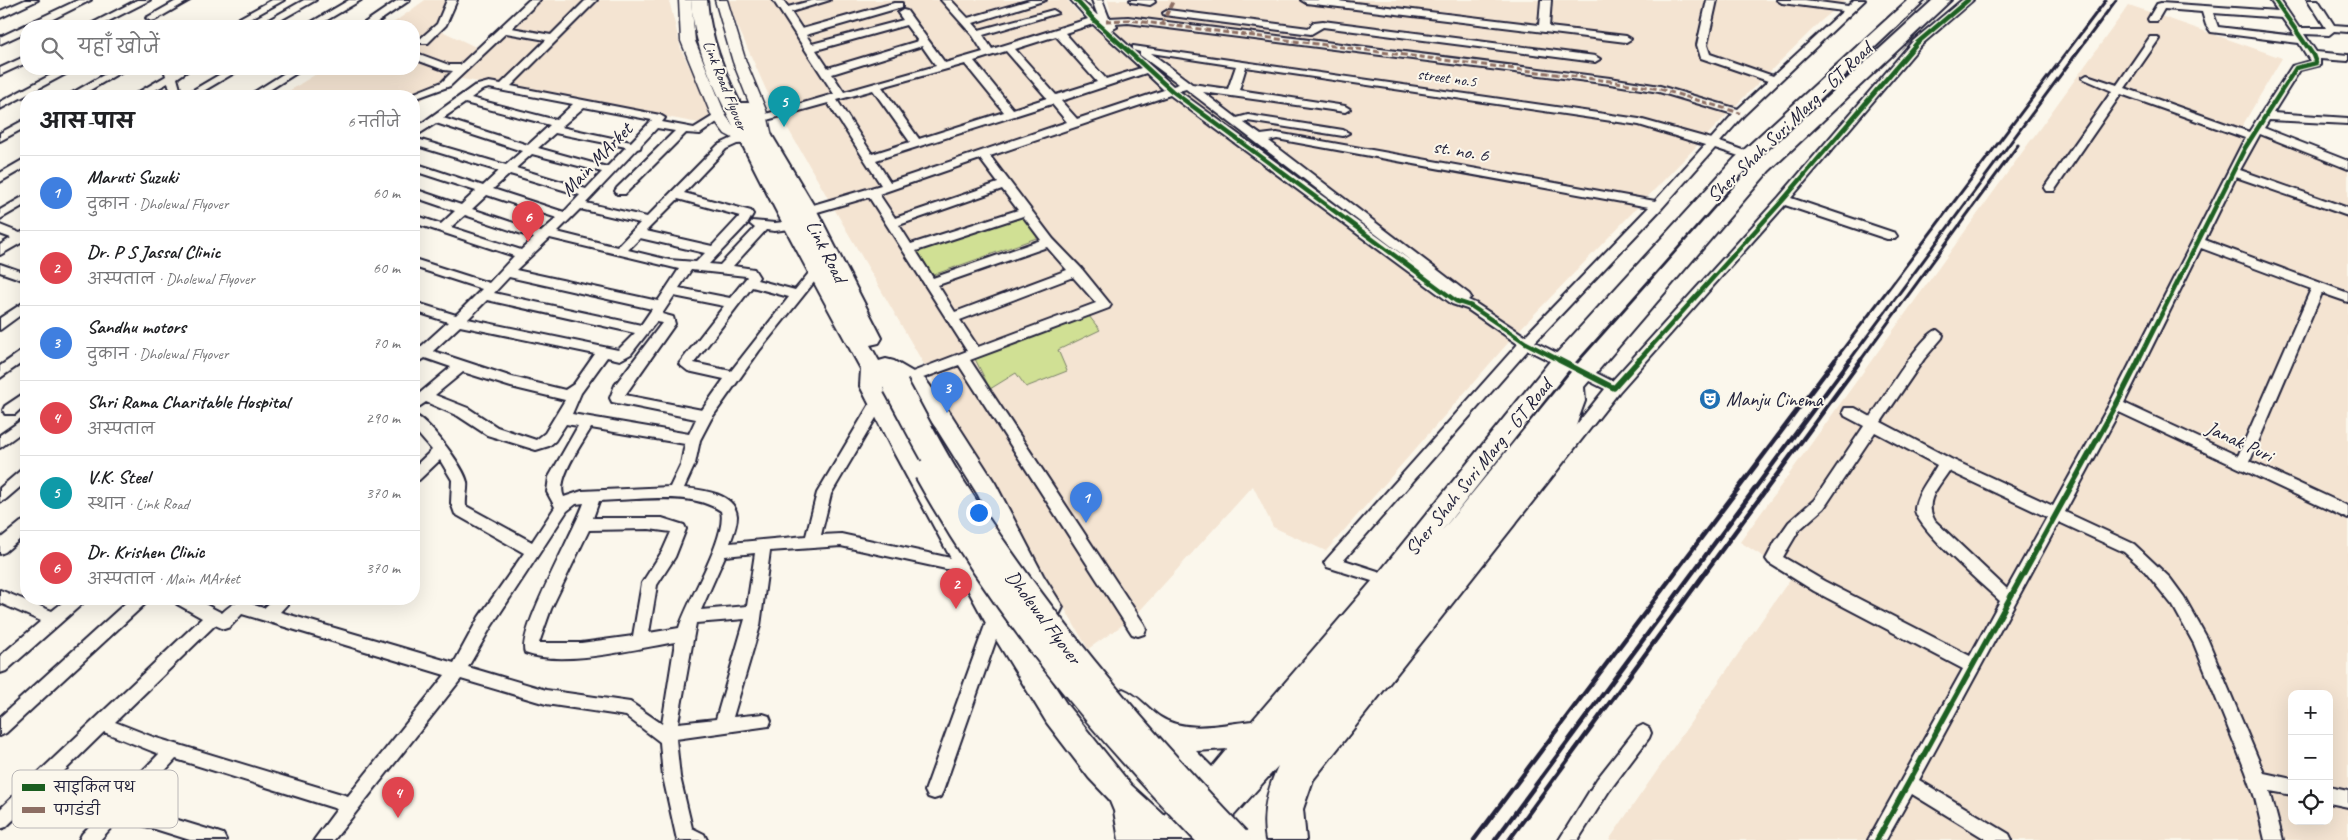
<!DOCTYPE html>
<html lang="hi">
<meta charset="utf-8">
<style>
body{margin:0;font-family:Caveat,"Playpen Sans Deva",sans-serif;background:#f6f6f6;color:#202124}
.controls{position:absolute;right:15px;bottom:15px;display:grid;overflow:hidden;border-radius:10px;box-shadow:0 5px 20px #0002}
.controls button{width:45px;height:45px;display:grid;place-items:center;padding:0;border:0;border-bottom:1px solid #e0e0e0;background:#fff;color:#202124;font:25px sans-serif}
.you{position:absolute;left:978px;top:512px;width:18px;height:18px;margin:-12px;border:4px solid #fff;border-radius:50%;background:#1a73e8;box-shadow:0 0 0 8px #1a73e833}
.badge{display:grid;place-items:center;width:32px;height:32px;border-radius:50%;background:#d93025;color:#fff;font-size:16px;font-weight:700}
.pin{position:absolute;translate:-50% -41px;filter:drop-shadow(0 1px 2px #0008)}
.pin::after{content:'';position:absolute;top:26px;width:18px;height:15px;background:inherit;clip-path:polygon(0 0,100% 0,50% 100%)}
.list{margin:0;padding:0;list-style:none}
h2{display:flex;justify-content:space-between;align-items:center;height:65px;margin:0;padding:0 20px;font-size:21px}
h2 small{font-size:16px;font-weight:400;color:#757577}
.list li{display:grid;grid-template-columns:32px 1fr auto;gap:15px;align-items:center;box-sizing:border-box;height:75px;padding:0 20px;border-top:1px solid #e0e0e0}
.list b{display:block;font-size:19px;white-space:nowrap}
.list p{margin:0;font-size:16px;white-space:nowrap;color:#757577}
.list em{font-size:16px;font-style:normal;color:#757577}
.icon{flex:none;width:28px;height:28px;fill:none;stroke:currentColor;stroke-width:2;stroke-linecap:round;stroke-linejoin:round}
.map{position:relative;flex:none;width:2348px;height:840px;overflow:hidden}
.search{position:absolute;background:#fff;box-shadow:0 5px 20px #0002;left:20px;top:20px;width:400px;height:55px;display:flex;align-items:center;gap:12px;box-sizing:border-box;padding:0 18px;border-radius:20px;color:#757577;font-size:19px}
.panel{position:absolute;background:#fff;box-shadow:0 5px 20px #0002;left:20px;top:90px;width:400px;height:515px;border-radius:20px}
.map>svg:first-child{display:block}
.built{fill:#f4e4d2;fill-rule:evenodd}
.green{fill:#d0e094;stroke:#798168}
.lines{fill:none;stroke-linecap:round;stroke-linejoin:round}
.minor-casing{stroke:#22223b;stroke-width:4}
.tertiary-casing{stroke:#22223b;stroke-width:3}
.primary-casing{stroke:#22223b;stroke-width:4}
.minor{fill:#fbf7ec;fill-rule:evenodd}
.tertiary{fill:#fbf7ec;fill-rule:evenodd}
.primary{fill:#fbf7ec;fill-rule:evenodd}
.rail-far1{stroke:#22223b;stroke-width:3}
.rail{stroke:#22223b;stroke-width:4.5}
.primary-bridge-casing{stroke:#22223b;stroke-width:29;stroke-linecap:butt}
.primary-bridge{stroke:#fbf7ec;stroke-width:25}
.quiet{stroke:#8d6e63;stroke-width:3;stroke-dasharray:6 3;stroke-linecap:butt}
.cycleway-far1-casing{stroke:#fbf7ec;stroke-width:7}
.cycleway-casing{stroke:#fbf7ec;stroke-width:9}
.cycleway-far1{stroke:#1b5e20;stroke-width:4.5}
.cycleway{stroke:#1b5e20;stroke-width:5.5}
.labels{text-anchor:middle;stroke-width:4;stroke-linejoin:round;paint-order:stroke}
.far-street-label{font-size:16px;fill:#22223b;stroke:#fbf7ec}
.street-label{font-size:20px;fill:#22223b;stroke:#fbf7ec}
.poi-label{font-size:20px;fill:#22223b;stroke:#fbf7ec;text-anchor:start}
.key{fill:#fbf7ec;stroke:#bab7b7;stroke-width:1}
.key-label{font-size:14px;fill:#22223b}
</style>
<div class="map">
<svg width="2348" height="840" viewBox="0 0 2348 840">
<rect width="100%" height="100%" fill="#fbf7ec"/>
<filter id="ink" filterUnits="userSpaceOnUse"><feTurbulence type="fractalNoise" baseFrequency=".02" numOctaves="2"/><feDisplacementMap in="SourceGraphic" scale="10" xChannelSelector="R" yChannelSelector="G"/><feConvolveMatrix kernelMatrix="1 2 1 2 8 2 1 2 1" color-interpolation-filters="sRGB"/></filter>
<g filter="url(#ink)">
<g class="built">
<path d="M425 0H456L442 31 482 50 540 0H669L681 49 713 116 704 124 457 78 414 104V96H281L324 69H414V26H389Z"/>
<path d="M726 0H1067L1092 28 1113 23 1108 0H1846L1821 21 1744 97 1522 327 1326 551 1273 527 1253 486 1134 617 1088 649 768 94Z"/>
<path d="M2129 5 2282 58 2241 128 2348 167V840H1609L1793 575 1740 542ZM2292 694H2329V821H2292Z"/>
</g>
<g class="green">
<path d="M1020 209 1042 236 933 275 917 250Z"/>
<path d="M1089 316 1100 330 1058 350 1067 371 1026 387 1016 373 990 389 975 359Z"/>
</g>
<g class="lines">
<g class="minor-casing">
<g id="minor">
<path d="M25 0H38L0 18V11Z"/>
<path d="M78 0H91L39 26H26V32L0 44V37Z"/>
<path d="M137 0H150L99 26H87Z"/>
<path d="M178 0H190L155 20 151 21 146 18Z"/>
<path d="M272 0H284L237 26H225Z"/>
<path d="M304 0H316L270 26H258Z"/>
<path d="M349 0H361L317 26H305Z"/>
<path d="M398 0H410L372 26H360Z"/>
<path d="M447 0H457L446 25 428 43H420V39L437 24Z"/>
<path d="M529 0H540L512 28 551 35 586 0H597L511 86 660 115 665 118 662 122 694 128 715 115 719 114 724 117 700 134 686 133 625 194H617L615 191 617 188 675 131 657 128 641 145 640 148 637 149 586 203 647 217 718 145 735 137 753 139V143L737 144 726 149 684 193 751 211 753 214 748 223 709 264 720 265 755 228 750 224 752 221 775 223 792 221 798 225 796 228 775 231 766 230 733 266 754 269 759 277 757 280 795 290 813 268H821L823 271 759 351 711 419 700 440 695 464 684 488C702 490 735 493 737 516 737 525 733 535 730 543L806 536 817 493 874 397H884L886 401 831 494 821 535 841 534 969 562 974 564 977 568 974 572 969 574 841 546 770 551 760 626 733 717 763 714 769 716 771 721 769 726 676 739 680 777 692 828 704 834 707 840H677L663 777 660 742 626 716 546 704 461 679 334 840H314L337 809 176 759 132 806 217 832 223 834 226 840H190L120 818 100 840H79L82 834 102 813 40 794 6 827 0 829V809L202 618 177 604 174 599H195L222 613C240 596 243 602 264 608L274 599H292L280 612 454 663 479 617 524 553 455 514 451 503 452 480 440 460 419 480 414 482V467L432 450 414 429V415C428 419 464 467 467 482 468 490 465 498 466 506L532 542 555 507 547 492 549 477 578 426 566 424 555 441 549 446 536 450 487 435 458 416 426 402 414 410V398L451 367 425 358 414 365V353L448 322 414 311V302L456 315 482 289 414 267V259L489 283 514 256 414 223V215L441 224 455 211 414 197V189L461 205 476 191 414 171V163L483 186 499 171 414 145V138L506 165 522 151 436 123 414 137V129L474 86 489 82 501 84 546 40 506 33 450 86 414 99V96H407L442 82 453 71 444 70 414 59V52L449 65H460ZM489 88 573 104 556 120 471 98 482 90ZM465 103 550 125 528 145 443 118ZM584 107 652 120 631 142 561 127ZM555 133 626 147 607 167 538 148ZM532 154 602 172 586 189 516 168ZM510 174 580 195 564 212 493 189ZM487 195 557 218 541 232 472 209ZM678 199 740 216 712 246 646 231ZM580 209 640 223 617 247 557 232ZM465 215 534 238 521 250 451 227ZM550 238 679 269 658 301 516 270ZM640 238 705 253 696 262 669 260 628 250ZM691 270 746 276 747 277 730 298 679 288ZM509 277 652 309 641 325 494 293ZM752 287 789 297 731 371 694 363ZM674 296 724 306 679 364 688 371 724 379 702 410 625 395 675 324 673 317 662 314ZM487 300 635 333 618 350 468 319ZM656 322 662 323 615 385 610 398 612 402 617 403 696 419 689 434 572 414 581 393 607 357 620 360 631 354ZM460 326 595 354 574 384 565 390 512 377 433 351ZM463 372 511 387 565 400 545 433 536 440 497 427 468 408 435 395ZM591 428 685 444 681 464 670 487 582 491 564 497C555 480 582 444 591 428ZM636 499C664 498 697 495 721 511 728 536 687 601 679 628L649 633 657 585 675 557 686 529 684 525 662 518H593L599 501ZM584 503C575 530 516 634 525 653 564 667 634 649 675 642L662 724 630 702 546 690 468 667 491 627 567 511 576 504ZM649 529 671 532 663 550 642 583 633 636 581 643H539L551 609 589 530ZM755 553 747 606 701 610 725 556ZM242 614 445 675 348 796 153 737 115 722 215 625 224 629 230 627ZM745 619 716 719 678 723 696 623ZM104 732 159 754 114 800 53 782Z"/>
<path d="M773 0H783L788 7 814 0H830L791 12 802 29 894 3H902V7L806 35 812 44 903 20 898 13 903 10 907 11 945 63 983 52 973 36 941 0H951L968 18 1030 0H1046L973 23 979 30 1053 10 1058 13 983 35 992 49 1088 19 1071 0H1081L1098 16 1092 0H1102L1109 18 1128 17 1610 78 1660 86 1738 109 1768 81 1701 58 1697 45 1707 0H1717L1707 45 1710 54 1773 76 1843 11 1782 3 1777 0H1805L1848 6 1854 0H1865L1744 115 1720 142 1753 154 1755 156 1753 158H1745L1715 148 1662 208 1535 342 1612 381 1779 197 1913 41 1962 0H1973L1921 45 1791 198 1895 233 1897 236 1895 239H1887L1785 205 1619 392 1313 780 1303 809 1306 840H1288L1285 809 1300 770 1605 389 1528 350 1344 560 1393 576 1396 580 1393 584 1388 586 1327 567 1324 563 1327 559 1518 344 1467 309 1452 304 1170 95 990 156 1053 239 1081 268 1111 305 1109 308 970 360 1144 624 1146 629 1144 634 1138 636 1132 634 959 365 912 382H902L900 379 902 376 967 351 869 197 807 215 801 211 803 208 881 185 828 103 763 121 758 118 759 116 834 94ZM1128 23 1610 84 1659 92 1733 114 1711 139 1639 119 1133 46V50L1140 52V55L1179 84 1173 86 1111 30 1117 27 1115 24ZM1093 24 1141 68 1106 79 1065 33ZM906 25 918 41 828 68 816 50ZM1056 36 1097 82 1056 95 1015 49ZM922 46 936 66 844 92 832 74ZM1006 51 1047 98 1013 109 974 61ZM1151 53 1236 66 1228 89 1192 84ZM965 64 1004 112 919 139 882 87ZM1246 67 1639 125 1705 145 1655 201 1277 133 1261 135 1244 123 1248 121 1343 136 1349 133 1343 130 1248 115 1237 118 1203 92 1345 112 1350 109 1345 106 1239 90ZM1146 73 1164 90 1077 119 1061 101ZM1186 89 1415 264 1179 91ZM873 90 910 142 872 154 837 100ZM1052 104 1067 122 890 182 876 160ZM1277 139 1649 207 1525 336 1475 303 1468 300 1471 297 1469 294 1269 141ZM980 159 998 183 895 218 879 194ZM1002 189 1018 210 911 244 899 225ZM1023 216 1041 240 933 278 916 251ZM1047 247 1067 270 955 312 938 285ZM1073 277 1096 303 978 347 960 320Z"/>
<path d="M1130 0H1154L1155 2 1150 5 1131 2Z"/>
<path d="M1301 0H1330L1539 25 1541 0H1551L1549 27 1626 36 1631 39 1626 42 1306 3Z"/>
<path d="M2270 0H2280L2299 28H2326L2308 0H2318L2334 25 2348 26V32L2334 31 2329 35 2304 34 2316 52 2348 55V61L2320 59V65L2300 70 2273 113 2348 118V124L2269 120 2264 128 2348 161V169L2260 134 2240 170 2348 208V216L2236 177 2205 240 2348 293V302L2322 293 2250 461 2348 506V519L2119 412 2065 512 2134 544 2170 578 2184 597 2207 638 2264 773 2292 779V795L2270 791 2283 840H2265L2255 798 2246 772 2194 644 2173 606 2143 569 2124 552 2059 522 1919 780 2009 834 2012 840H1987L1912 794 1886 840H1868L1963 669 1814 591 1769 563 1766 559 1775 542 1789 522 1814 500 1864 426 1845 416 1843 412 1845 408H1855L1871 417C1882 400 1921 335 1937 330L1943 335 1942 338 1924 359 1881 422 1951 459 2053 506 2109 405 2245 138 2121 94 2054 191H2046L2044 188 2046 185 2112 91 2082 78 2087 75 2117 85 2150 37H2158L2159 39 2125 88 2249 132 2292 66 2310 61 2299 43 2211 32 2206 25 2202 12 2164 9 2157 21H2149L2148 19 2157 4 2161 3 2278 11ZM2213 13 2282 18 2295 36 2218 27ZM2201 248 2311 289 2238 456 2124 403ZM1875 432 1937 465C1930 478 1916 494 1915 509 1914 526 1985 587 2000 601L1970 656 1824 581 1783 557 1799 530 1824 508ZM1949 471 2047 517 2007 589 1935 521C1923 501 1938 488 1949 471Z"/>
<path d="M1168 10 1309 28 1314 22 1323 21 1595 56 1600 59 1595 62 1323 27 1311 34 1164 15 1163 13Z"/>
<path d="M26 56V63L0 75V68Z"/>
<path d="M62 69H75L0 109V102Z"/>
<path d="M114 69H126L80 96H67Z"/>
<path d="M164 69H190L177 78 182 96H172L168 83 144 96H132L166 76Z"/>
<path d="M229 69H241L195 96H183Z"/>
<path d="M291 69H303L260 96H248Z"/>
<path d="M26 119V127L0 141V133Z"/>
<path d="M26 158V167L0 182V173Z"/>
<path d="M26 195V204L0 219V210Z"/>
<path d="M0 225 20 233 26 230V244L21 243 0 255V245L11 238 0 234Z"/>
<path d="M0 264 26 273V281L0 272Z"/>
<path d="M26 301V311L0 330V318Z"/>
<path d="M26 348V360L0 378V366Z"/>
<path d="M26 392V404L15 414H5L3 410 5 406Z"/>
<path d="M26 417V429L0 448V435Z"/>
<path d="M26 468V482L5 500 0 502V488L21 470Z"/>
<path d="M26 520V534L5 552 0 554V539L21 522Z"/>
<path d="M0 590 52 611 67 599H85L82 604 6 671 0 673V656L41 621 0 603Z"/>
<path d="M130 599H148L145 604 6 733 0 736V717Z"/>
<path d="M996 610 1001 612 1004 617 943 791 940 797 934 799 928 797 925 791 988 617 991 612Z"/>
<path d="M1643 725 1649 728 1651 733 1649 738 1609 791 1578 840H1559L1597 779 1637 728Z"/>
<path d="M2329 787 2348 791V807L2329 803Z"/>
</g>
</g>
<g class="tertiary-casing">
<g id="tertiary">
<path d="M679 0H691L695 41 726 116 735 128 756 141 754 144H744L725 134 712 117 681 41Z"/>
<path d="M715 0H727L746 62 766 110 772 136 770 139 765 140 758 136 752 110 733 62Z"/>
</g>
</g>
<g class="primary-casing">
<path id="primary" d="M691 0H707C710 37 724 71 740 103H752L755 107 817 211 882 338 879 343 870 345 879 361 886 359 894 361 925 379 952 416 995 483 1043 575 1063 607 1059 615 1050 618 1041 615 1025 589 978 495 936 428 909 391 889 379 890 381 887 387 883 388 915 450 1005 609 1067 705 1131 785 1164 815 1193 786 1146 738 1114 709 1110 701 1114 693 1123 689C1138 695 1147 708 1160 717 1185 734 1224 724 1252 721L1379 573 1554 356 1735 158 1908 0H1925L1749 166 1570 368 1440 533 1575 367 1755 163 1933 0H1951L1769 171 1584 387 1585 401 1574 431 1301 777 1292 813 1294 840H1266C1261 814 1267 790 1278 766L1212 840H1119L1114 811 1109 799 1089 778 1047 723 987 625 894 453 860 386 861 369C821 296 782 224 745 150 722 102 694 54 691 0ZM1227 749 1212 767 1196 751Z"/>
</g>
<use href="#minor" class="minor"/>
<use href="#tertiary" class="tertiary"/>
<use href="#primary" class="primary"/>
<g class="rail-far1">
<path d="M1834 361 2106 0"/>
<path d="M1849 361 2116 0"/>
<path d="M1860 361 2018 145"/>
</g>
<g class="rail">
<path d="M1474 840 1835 360"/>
<path d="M1495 840 1850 360"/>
<path d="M1509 840 1861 360"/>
</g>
<g class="primary-bridge-casing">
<g id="primary-bridge">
<path d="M896 386C915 420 932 456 954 489 1036 616 1132 731 1237 840"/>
<path d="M927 472C1002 608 1104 729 1212 840"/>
</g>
</g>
<use href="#primary-bridge" class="primary-bridge"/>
<g class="quiet">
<path d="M1106 21 1128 20 1610 81 1660 89 1740 113"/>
<path d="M1162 24 1174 0"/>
</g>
<g class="cycleway-far1-casing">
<g id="cycleway-far1">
<path d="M1076 0 1094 20 1172 91 1456 301 1471 306 1526 343 1561 361"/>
<path d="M1638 361 1783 200 1917 43 1968 0"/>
<path d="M2138 361 2245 148 2296 68 2316 63 2313 55 2275 0"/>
</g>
</g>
<g class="cycleway-casing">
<g id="cycleway">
<path d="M1559 360 1614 388 1639 360"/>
<path d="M1877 840 2116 405 2139 360"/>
</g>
</g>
<use href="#cycleway-far1" class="cycleway-far1"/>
<use href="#cycleway" class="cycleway"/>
</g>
</g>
<defs>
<g id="theatre-disc" transform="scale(1.125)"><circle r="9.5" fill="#1f6fb2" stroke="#fbf7ec"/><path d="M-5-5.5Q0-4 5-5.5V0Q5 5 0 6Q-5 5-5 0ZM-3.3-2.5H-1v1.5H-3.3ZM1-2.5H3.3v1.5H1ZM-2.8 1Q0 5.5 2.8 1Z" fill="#fff"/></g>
</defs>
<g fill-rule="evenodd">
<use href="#theatre-disc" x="1710" y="399"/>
</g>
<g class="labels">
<g class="far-street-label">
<text transform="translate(1447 77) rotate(8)" y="6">street no.5</text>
<text transform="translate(726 85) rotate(68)" y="6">Link Road Flyover</text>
</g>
<g class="street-label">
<text transform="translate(1789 122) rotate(-44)" y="7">Sher Shah Suri Marg - GT Road</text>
<text transform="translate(1461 150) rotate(10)" y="7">st. no. 6</text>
<text transform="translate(596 159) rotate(-46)" y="7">Main MArket</text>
<text transform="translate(827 251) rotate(63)" y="7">Link Road</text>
<text transform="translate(2240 441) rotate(25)" y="7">Janak Puri</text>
<text transform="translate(1478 467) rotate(-51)" y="7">Sher Shah Suri Marg - GT Road</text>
<text transform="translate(1044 617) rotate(53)" y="7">Dholewal Flyover</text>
</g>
<g class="poi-label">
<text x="1726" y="406">Manju Cinema</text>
</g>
</g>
<rect x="12" y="770" width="166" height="58" rx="8" class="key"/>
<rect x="22" y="784" width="23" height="7" fill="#1b5e20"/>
<rect x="22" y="807" width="23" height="6" fill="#8d6e63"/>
<g class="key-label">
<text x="54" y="792">साइकिल पथ</text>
<text x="54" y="815">पगडंडी</text>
</g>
</svg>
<div class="controls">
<button>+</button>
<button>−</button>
<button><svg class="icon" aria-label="locate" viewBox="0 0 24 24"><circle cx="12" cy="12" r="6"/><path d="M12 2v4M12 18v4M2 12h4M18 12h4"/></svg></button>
</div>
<div class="you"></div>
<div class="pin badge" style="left:1086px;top:523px;background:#3f7fe0">1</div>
<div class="pin badge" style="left:956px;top:609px;background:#e0444e">2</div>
<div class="pin badge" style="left:947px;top:413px;background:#3f7fe0">3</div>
<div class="pin badge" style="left:398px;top:818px;background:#e0444e">4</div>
<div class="pin badge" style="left:784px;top:127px;background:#0f9aa8">5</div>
<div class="pin badge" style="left:528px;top:242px;background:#e0444e">6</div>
<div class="search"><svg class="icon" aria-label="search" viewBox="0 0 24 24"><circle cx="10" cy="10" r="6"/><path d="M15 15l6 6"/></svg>यहाँ खोजें</div>
<section class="panel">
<h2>आस-पास<small>6 नतीजे</small></h2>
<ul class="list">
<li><span class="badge" style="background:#3f7fe0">1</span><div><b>Maruti Suzuki</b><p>दुकान · Dholewal Flyover</p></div><em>60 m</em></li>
<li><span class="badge" style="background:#e0444e">2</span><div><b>Dr. P S Jassal Clinic</b><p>अस्पताल · Dholewal Flyover</p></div><em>60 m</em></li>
<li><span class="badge" style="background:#3f7fe0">3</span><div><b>Sandhu motors</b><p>दुकान · Dholewal Flyover</p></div><em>70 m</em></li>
<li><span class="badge" style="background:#e0444e">4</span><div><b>Shri Rama Charitable Hospital</b><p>अस्पताल</p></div><em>290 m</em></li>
<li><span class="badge" style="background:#0f9aa8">5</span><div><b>V.K. Steel</b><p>स्थान · Link Road</p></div><em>370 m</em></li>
<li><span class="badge" style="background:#e0444e">6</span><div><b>Dr. Krishen Clinic</b><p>अस्पताल · Main MArket</p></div><em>370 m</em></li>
</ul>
</section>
</div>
